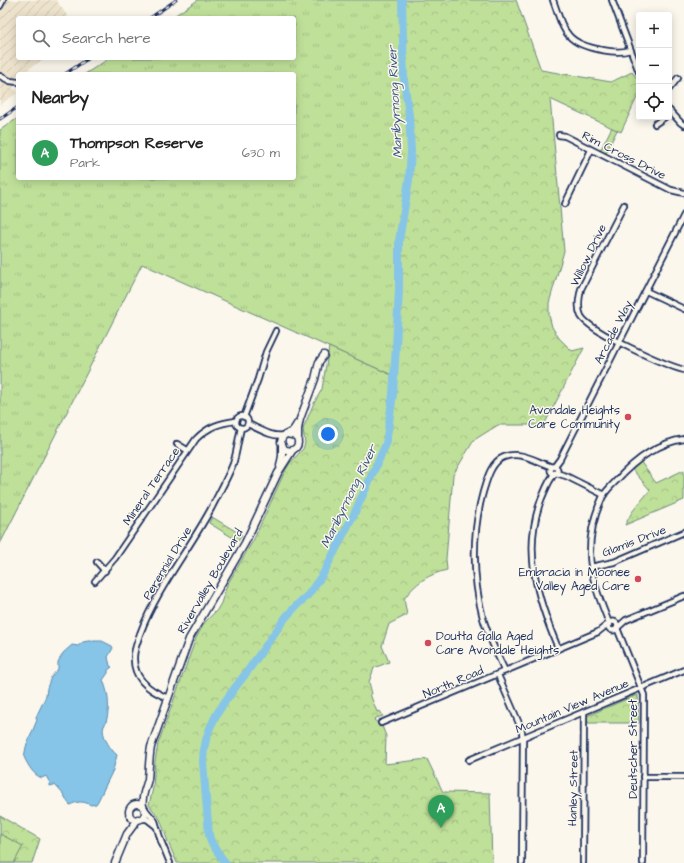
<!DOCTYPE html>
<meta charset="utf-8">
<style>
body{margin:0;font-family:"Architects Daughter",sans-serif;background:#f2f2f2;color:#222}
.controls{position:absolute;right:12px;top:12px;display:grid;overflow:hidden;border-radius:4px;box-shadow:0 2px 10px #0003}
.controls button{width:36px;height:36px;display:grid;place-items:center;padding:0;border:0;border-bottom:1px solid #e0e0e0;background:#fff;color:#222;font:20px sans-serif}
.you{position:absolute;left:328px;top:434px;width:14px;height:14px;margin:-10px;border:3px solid #fff;border-radius:50%;background:#1a73e8;box-shadow:0 0 0 6px #1a73e833}
.badge{display:grid;place-items:center;width:26px;height:26px;border-radius:50%;background:#d1495b;color:#fff;font-size:13px;font-weight:700}
.pin{position:absolute;translate:-50% -33px;filter:drop-shadow(0 1px 2px #0008)}
.pin::after{content:'';position:absolute;top:21px;width:14px;height:12px;background:inherit;clip-path:polygon(0 0,100% 0,50% 100%)}
.list{margin:0;padding:0;list-style:none}
h2{display:flex;justify-content:space-between;align-items:center;height:52px;margin:0;padding:0 16px;font-size:17px}
h2 small{font-size:13px;font-weight:400;color:#767676}
.list li{display:grid;grid-template-columns:26px 1fr auto;gap:12px;align-items:center;box-sizing:border-box;height:56px;padding:0 16px;border-top:1px solid #e0e0e0}
.list b{display:block;font-size:15px;white-space:nowrap}
.list p{margin:0;font-size:13px;white-space:nowrap;color:#767676}
.list em{font-size:13px;font-style:normal;color:#767676}
.icon{flex:none;width:22px;height:22px;fill:none;stroke:currentColor;stroke-width:2;stroke-linecap:round;stroke-linejoin:round}
.map{position:relative;flex:none;width:684px;height:863px;overflow:hidden}
.search{position:absolute;background:#fff;box-shadow:0 2px 10px #0003;left:16px;top:16px;width:280px;height:44px;display:flex;align-items:center;gap:10px;box-sizing:border-box;padding:0 14px;border-radius:4px;color:#767676;font-size:15px}
.panel{position:absolute;background:#fff;box-shadow:0 2px 10px #0003;left:16px;top:72px;width:280px;height:108px;border-radius:4px}
.map>svg:first-child{display:block}
.industrial{fill:url(#industrial-furrows)}
.grass{fill:url(#grass-tufts);stroke:#6d887c}
.forest{fill:url(#forest-crowns);stroke:#6d887c}
.pitch{fill:#bfe099;stroke:#6d887c}
.water{fill:#86c5e7;stroke:#5b89b0}
.lines{fill:none;stroke-linecap:round;stroke-linejoin:round}
.river{stroke:#86c5e7;stroke-width:8}
.minor-casing{stroke:#1b2f5e;stroke-width:8}
.tertiary-casing{stroke:#1b2f5e;stroke-width:9}
.minor{stroke:#fbf7ec;stroke-width:4.5}
.tertiary{stroke:#fbf7ec;stroke-width:6}
.rail-casing{stroke:#1b2f5e;stroke-width:3}
.rail{stroke:#fbf7ec;stroke-width:1.5;stroke-dasharray:4.5;stroke-linecap:butt}
.poi-dot{fill:#d1495b;stroke:#fbf7ec;stroke-width:1.5}
.labels{text-anchor:middle;stroke-width:3;stroke-linejoin:round;paint-order:stroke}
.street-label{font-size:12px;fill:#1b2f5e;stroke:#fbf7ec}
.poi-label{font-size:12px;fill:#1b2f5e;stroke:#fbf7ec;text-anchor:end}
.water-label{font-size:13px;font-style:italic;fill:#365480;stroke:#fbf7ec}
</style>
<div class="map">
<svg width="684" height="863" viewBox="0 0 684 863">
<defs>
<pattern id="industrial-furrows" width="10" height="10" patternUnits="userSpaceOnUse"><rect width="10" height="10" fill="#ede3cc"/><path d="M-1 1l2-2M0 10L10 0M9 11l2-2" fill="none" stroke="#cbc3b2"/></pattern>
<pattern id="grass-tufts" width="24" height="20" patternUnits="userSpaceOnUse"><rect width="24" height="20" fill="#bfe099"/><path d="M3 7l-1-3M5 7V3M7 7l1-3M15 17l-1-3M17 17v-4M19 17l1-3" fill="none" stroke="#a4c086"/></pattern>
<pattern id="forest-crowns" width="20" height="18" patternUnits="userSpaceOnUse"><rect width="20" height="18" fill="#bfe099"/><path d="M2 6a3 3 0 1 1 6 0M12 15a3 3 0 1 1 6 0" fill="none" stroke="#a4c086"/></pattern>
</defs>
<rect width="100%" height="100%" fill="#fbf7ec"/>
<filter id="ink" filterUnits="userSpaceOnUse"><feTurbulence type="fractalNoise" baseFrequency=".025" numOctaves="2"/><feDisplacementMap in="SourceGraphic" scale="8" xChannelSelector="R" yChannelSelector="G"/><feConvolveMatrix kernelMatrix="1 2 1 2 8 2 1 2 1" color-interpolation-filters="sRGB"/></filter>
<g filter="url(#ink)">
<path class="industrial" d="M0 0H56L69 18H18V58H44L22 74H18L17 80H18V84L15 85 12 88 17 91V93L0 105Z"/>
<g class="grass">
<path d="M198 0H402L404 80 409 115 411 151 409 180 399 241V289L394 376 142 264 0 544V130L18 118V178H294V74H85L110 58H294V18H171Z"/>
<path d="M612 127 617 130 606 153 600 151Z"/>
</g>
<g class="forest">
<path d="M402 0H516L541 70 611 82 632 72 639 81V93L621 132 550 99 564 251 549 303V315L552 327 559 338 572 351 584 348 544 425H498L474 440 453 475 446 559 447 570C429 574 415 583 404 599L407 615 389 624 382 646 389 662 374 668 369 682 372 694H370L377 712 380 711 383 716 376 718 374 720 378 723 379 726H382L386 736 385 764 427 759 443 792 490 793 492 863H177L168 842 160 819 149 805 153 788 155 761 158 744 196 638 205 622 217 610 221 603 227 585 254 539 285 471 290 463 303 449 305 443 303 429 313 405 322 389 329 347 394 376 399 289V241L409 180 411 151 409 115 404 80Z"/>
<path d="M640 461 656 483 684 470V500L625 525 632 512 650 490 631 468Z"/>
<path d="M212 517 242 535 238 541 209 523Z"/>
<path d="M636 695H638L639 723H588L587 716Z"/>
<path d="M0 816 40 839 32 863H0Z"/>
</g>
<path class="pitch" d="M0 834 23 846 14 863H0Z"/>
<path class="water" d="M88 641H102L112 646 113 648 108 657 110 666 112 667 108 670V673L103 680C108 692 110 705 107 718 107 722 103 726 103 730 104 739 110 749 117 755L113 770 98 801 96 804 91 805C84 801 77 801 70 805L67 801 64 795 56 786 54 785 50 786V783L46 776 42 778C33 775 28 765 24 757L26 747 37 720 36 717 46 696 47 688 51 677 58 669V662L63 653 72 645 78 646 83 642Z"/>
<g class="lines">
<path class="river" d="M225 863 211 842 209 835 203 762C203 725 226 700 247 672 260 654 273 635 286 617L297 605 308 595 323 574 355 512 386 444 393 394 396 346 399 289V241L409 180 411 151 409 115 404 80 402 0"/>
<g class="minor-casing">
<g id="minor">
<path d="M553 0C564 32 566 44 602 50 612 52 621 53 630 50"/>
<path d="M612 0 639 72"/>
<path d="M0 6 3 0"/>
<path d="M0 76 10 81 18 82"/>
<path d="M669 89 678 78"/>
<path d="M669 110 681 123 684 125"/>
<path d="M655 124 665 117"/>
<path d="M559 135 565 136 671 190 684 193"/>
<path d="M565 204 591 150"/>
<path d="M624 205 581 289C579 298 577 308 581 316 590 332 665 365 684 370"/>
<path d="M646 291 684 309"/>
<circle cx="242" cy="422" r="6"/>
<path d="M244 417 258 379 266 352 276 331"/>
<path d="M248 424C259 429 273 438 285 435"/>
<path d="M177 444 187 450"/>
<circle cx="554" cy="470" r="3.5"/>
<path d="M554 467 560 459 684 215"/>
<path d="M555 473C548 481 545 491 541 500 522 552 538 600 558 648"/>
<path d="M556 473 566 476 604 495"/>
<path d="M97 562 105 571"/>
<path d="M591 567 614 562 684 532"/>
<path d="M95 581 115 558 196 439C208 427 219 423 236 421"/>
<circle cx="613" cy="626" r="4.5"/>
<path d="M609 623C600 600 590 577 590 552 590 534 595 513 603 496 606 491 611 486 615 482 633 462 656 443 684 439"/>
<path d="M617 628 644 695 643 863"/>
<path d="M617 628 626 620 684 596"/>
<path d="M505 671C497 654 488 636 483 618 472 577 472 532 483 492 487 479 491 462 504 457 521 450 538 463 553 467"/>
<path d="M498 675 521 728 523 738 522 863"/>
<path d="M168 698C150 691 133 679 134 657 134 649 138 641 140 634 157 588 189 550 212 507 219 493 227 479 233 464 237 452 238 440 241 428"/>
<path d="M381 723 598 632 608 624"/>
<path d="M469 760 684 670"/>
<path d="M643 777H684"/>
<path d="M144 808 155 821 161 841 170 863"/>
<path d="M140 819H147L156 826"/>
<path d="M583 863 584 712"/>
</g>
</g>
<g class="tertiary-casing">
<g id="tertiary">
<path d="M287 434 296 436C302 445 294 454 284 449L281 442C282 435 285 435 291 432 294 430 295 427 297 424"/>
<path d="M298 438V429L300 419 315 379 319 362 324 355"/>
<path d="M280 466 282 456V447"/>
<circle cx="137" cy="812" r="8"/>
<path d="M143 806C141 796 146 788 148 779 149 768 149 758 151 747L189 639 245 543 278 473 292 451"/>
<path d="M115 863 127 834 138 819"/>
</g>
</g>
<use href="#minor" class="minor"/>
<use href="#tertiary" class="tertiary"/>
<g class="rail-casing">
<g id="rail">
<path d="M150 18 176 0"/>
<path d="M65 74 89 58"/>
<path d="M0 119 18 107"/>
</g>
</g>
<use href="#rail" class="rail"/>
</g>
</g>
<g class="poi-dot">
<circle cx="628" cy="417" r="4"/>
<circle cx="638" cy="579" r="4"/>
<circle cx="428" cy="643" r="4"/>
</g>
<g class="labels">
<g class="street-label">
<text transform="translate(624 155) rotate(27)" y="4">Rim Cross Drive</text>
<text transform="translate(588 255) rotate(-64)" y="4">Willow Drive</text>
<text transform="translate(613 332) rotate(-63)" y="4">Arcade Way</text>
<text transform="translate(151 486) rotate(-56)" y="4">Mineral Terrace</text>
<text transform="translate(634 541) rotate(-21)" y="4">Glamis Drive</text>
<text transform="translate(167 563) rotate(-59)" y="4">Perennial Drive</text>
<text transform="translate(210 581) rotate(-60)" y="4">Rivervalley Boulevard</text>
<text transform="translate(453 682) rotate(-23)" y="4">North Road</text>
<text transform="translate(572 706) rotate(-23)" y="4">Mountain View Avenue</text>
<text transform="translate(633 749) rotate(-90)" y="4">Deutscher Street</text>
<text transform="translate(573 788) rotate(-89)" y="4">Hanley Street</text>
</g>
<g class="poi-label">
<text x="620" y="414">Avondale Heights<tspan x="620" dy="14">Care Community</tspan></text>
<text x="630" y="576">Embracia in Moonee<tspan x="630" dy="14">Valley Aged Care</tspan></text>
<text x="436" y="640" text-anchor="start">Doutta Galla Aged<tspan x="436" dy="14">Care Avondale Heights</tspan></text>
</g>
<g class="water-label">
<text transform="translate(394 102) rotate(-93)" y="5">Maribyrnong River</text>
<text transform="translate(348 496) rotate(-64)" y="5">Maribyrnong River</text>
</g>
</g>
</svg>
<div class="controls">
<button>+</button>
<button>−</button>
<button><svg class="icon" aria-label="locate" viewBox="0 0 24 24"><circle cx="12" cy="12" r="6"/><path d="M12 2v4M12 18v4M2 12h4M18 12h4"/></svg></button>
</div>
<div class="you"></div>
<div class="pin badge" style="left:441px;top:828px;background:#2e9e5b">A</div>
<div class="search"><svg class="icon" aria-label="search" viewBox="0 0 24 24"><circle cx="10" cy="10" r="6"/><path d="M15 15l6 6"/></svg>Search here</div>
<section class="panel">
<h2>Nearby<small></small></h2>
<ul class="list">
<li><span class="badge" style="background:#2e9e5b">A</span><div><b>Thompson Reserve</b><p>Park</p></div><em>630 m</em></li>
</ul>
</section>
</div>
